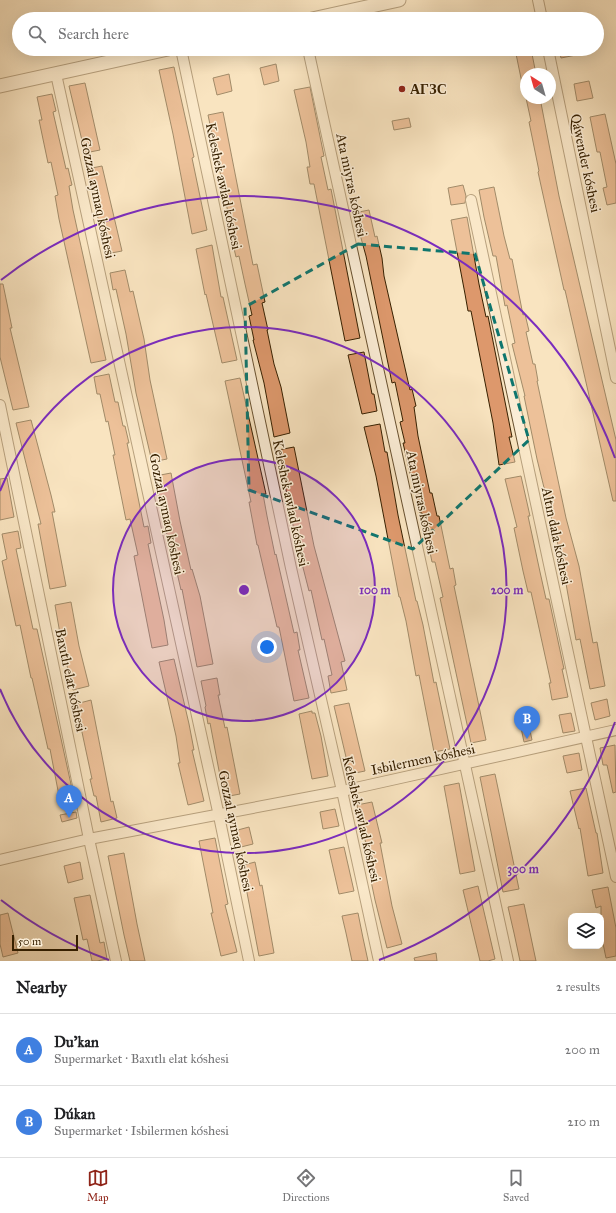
<!DOCTYPE html>
<meta charset="utf-8">
<style>
body{margin:0;font-family:"IM FELL Great Primer",serif;background:#f6f6f6;color:#202124}
.controls{position:absolute;right:12px;bottom:12px;display:grid;overflow:hidden;border-radius:8px;box-shadow:0 4px 16px #0002}
.controls button{width:36px;height:36px;display:grid;place-items:center;padding:0;border:0;border-bottom:1px solid #e0e0e0;background:#fff;color:#202124;font:20px sans-serif}
.compass{position:absolute;left:520px;top:68px;width:36px;height:36px;border-radius:50%;background:#fff;box-shadow:0 4px 16px #0002;rotate:323deg}
.scale{position:absolute;left:12px;bottom:10px;width:66px;box-sizing:border-box;padding-left:4px;border:2px solid #372000;border-top:0;font-size:11px;line-height:14px;white-space:nowrap;color:#372000;-webkit-text-stroke:3px #fbedd6;paint-order:stroke}
.you{position:absolute;left:267px;top:647px;width:14px;height:14px;margin:-10px;border:3px solid #fff;border-radius:50%;background:#1a73e8;box-shadow:0 0 0 6px #1a73e833}
.badge{display:grid;place-items:center;width:26px;height:26px;border-radius:50%;background:#8f2418;color:#fff;font-size:13px;font-weight:700}
.pin{position:absolute;translate:-50% -33px;filter:drop-shadow(0 1px 2px #0008)}
.pin::after{content:'';position:absolute;top:21px;width:14px;height:12px;background:inherit;clip-path:polygon(0 0,100% 0,50% 100%)}
.list{margin:0;padding:0;list-style:none}
h2{display:flex;justify-content:space-between;align-items:center;height:52px;margin:0;padding:0 16px;font-size:17px}
h2 small{font-size:13px;font-weight:400;color:#757577}
.list li{display:grid;grid-template-columns:26px 1fr auto;gap:12px;align-items:center;box-sizing:border-box;height:72px;padding:0 16px;border-top:1px solid #e0e0e0}
.list b{display:block;font-size:15px;white-space:nowrap}
.list p{margin:0;font-size:13px;white-space:nowrap;color:#757577}
.list em{font-size:13px;font-style:normal;color:#757577}
.icon{flex:none;width:22px;height:22px;fill:none;stroke:currentColor;stroke-width:2;stroke-linecap:round;stroke-linejoin:round}
.map{position:relative;flex:none;width:616px;height:961px;overflow:hidden}
.search{position:absolute;background:#fff;box-shadow:0 4px 16px #0002;left:12px;right:12px;top:12px;height:44px;display:flex;align-items:center;gap:10px;box-sizing:border-box;padding:0 14px;border-radius:22px;color:#757577;font-size:15px}
.sheet{height:196px;background:#fff}
nav{display:flex;justify-content:space-around;align-items:center;box-sizing:border-box;height:56px;border-top:1px solid #e0e0e0;background:#fff;font-size:11px;color:#757577}
nav a{display:grid;justify-items:center;gap:2px}
nav .on{color:#8f2418}
.map>svg:first-child{display:block}
.building{fill:#dd986c;stroke:#372000}
.lines{fill:none;stroke-linecap:round;stroke-linejoin:round}
.minor-casing{stroke:#685130;stroke-width:12}
.tertiary-casing{stroke:#685130;stroke-width:15}
.minor{stroke:#fbedd6;stroke-width:10}
.tertiary{stroke:#fbedd6;stroke-width:13}
.marked{fill:none;stroke:#0f766e;stroke-width:3;stroke-dasharray:8 5;stroke-linejoin:round}
.ring{fill:none;stroke:#7b2cbf;stroke-width:2}
.poi-dot{fill:#8f2418;stroke:#fbedd6;stroke-width:1.5}
.labels{text-anchor:middle;stroke-width:3;stroke-linejoin:round;paint-order:stroke}
.poi-label{font-size:14px;font-weight:bold;fill:#372000;stroke:#fbedd6;text-anchor:start}
.street-label{font-size:14px;fill:#372000;stroke:#fbedd6}
.centre{fill:#7b2cbf;stroke:#fbedd6;stroke-width:2}
.ring-label{font-size:12px;text-anchor:middle;font-weight:bold;fill:#7b2cbf;stroke:#fbedd6;stroke-width:3;stroke-linejoin:round;paint-order:stroke}
</style>
<div class="map">
<svg width="616" height="961" viewBox="0 0 616 961">
<rect width="100%" height="100%" fill="#f9e4c0"/>
<filter id="stains"><feTurbulence type="fractalNoise" baseFrequency=".005" numOctaves="4"/><feColorMatrix values="0 0 0 0 .2 0 0 0 0 .09 0 0 0 0 .02 0 0 0 .5 -.17"/></filter>
<radialGradient id="worn" r=".72"><stop offset=".6" stop-color="#630" stop-opacity="0"/><stop offset="1" stop-color="#630" stop-opacity=".3"/></radialGradient>
<g class="building">
<path d="M515 49H531L536 74H526V87L523 88Z"/>
<path d="M559 49H575L576 55 561 58Z"/>
<path d="M276 64 279 81 264 85 260 68Z"/>
<path d="M174 67 194 157 192 158 207 230 192 234 173 134 159 70Z"/>
<path d="M229 74 232 91 217 95 213 78Z"/>
<path d="M589 81 593 98 577 101 574 84Z"/>
<path d="M85 83 100 150 85 153 69 86Z"/>
<path d="M310 87 324 156 321 157 328 190 331 189 360 338 345 341 314 184H310L307 167H310L306 142 294 90Z"/>
<path d="M52 94 56 111 53 112 66 169 68 168 72 185 69 186 73 210 106 360 91 363 59 219 55 196 58 195 51 162 48 163 39 120H42L37 97Z"/>
<path d="M526 98H540L559 196 616 440V501H613L565 290H564L538 172 539 171 529 122 531 121Z"/>
<path d="M223 112 253 265 257 264 265 302 262 303 268 330H267L274 364 281 387 290 433 274 437 264 383 253 340H254L249 316 252 315 245 284 239 256 236 257 232 240H234L226 203H224L221 187 223 186 208 115Z"/>
<path d="M605 114 616 164V203L607 205 603 188 607 187 600 152H597L590 117Z"/>
<path d="M409 118 411 127 394 130 392 121Z"/>
<path d="M102 166 122 251 106 254 87 169Z"/>
<path d="M463 185 466 196 465 203 451 205 448 188Z"/>
<path d="M494 187 504 236 510 259H512L523 315 525 314 529 331 526 332 533 364H535L538 381H537L566 518 579 566 593 643 597 642 600 659 605 686 590 689 580 639 576 640 562 561 537 459 524 396H525L512 344 515 343 507 305 505 306 496 256H493L484 217 479 190Z"/>
<path d="M369 210 375 237 377 236 382 258 384 276 410 390 412 389 416 406 414 407 418 436 430 493H432L437 516H439L450 569 453 568 456 585 454 586 486 740 471 743 440 598 443 597 435 562H432L422 513H420L415 485H413L403 443H405L400 422 403 421 395 382 392 383 366 256 354 213Z"/>
<path d="M467 217 479 284 486 317 488 316 512 437H509L515 462 499 465 493 423 471 311H468L465 294 451 220Z"/>
<path d="M212 245 221 297H223L237 360 222 363 206 294 205 295 196 249Z"/>
<path d="M125 270 130 292 133 291 144 339 150 380 167 459 152 462 136 393 126 334 116 289 113 290 110 273Z"/>
<path d="M0 284H3L12 328H10L29 407 13 410 0 357Z"/>
<path d="M364 352 372 394H374L377 411 362 414 348 355Z"/>
<path d="M109 374 115 402H118L123 426H125L129 443H127L144 527 148 526 151 543 148 544 164 620 168 645 152 648 134 556 138 555 130 519 126 520 113 455H115L108 421 106 422 100 394H97L94 377Z"/>
<path d="M240 378 266 494H263L267 516 275 555 276 554 294 633 297 632 300 650H298L309 698 294 701 279 627H277L258 545H257L249 502H251L225 381Z"/>
<path d="M31 420 51 495 55 512H52L66 586 50 589 38 524H41L16 423Z"/>
<path d="M380 424 385 452H387L398 515 416 601H417L423 625 434 683 436 682 450 749 434 752 419 675 416 676 406 621 400 597H399L376 476 364 427Z"/>
<path d="M294 447 314 546 345 661 341 662 347 690 331 693 328 676 332 675 324 639 322 640 311 590 309 591 296 540 278 450Z"/>
<path d="M171 473 180 521 191 570 192 569 200 596 213 664 197 667 182 589 181 590 175 564H173L155 476Z"/>
<path d="M521 476 530 516H528L540 572 546 599H549L564 669H562L568 697 552 700 549 683H551L537 619 531 592H528L523 571 514 528 517 527 505 479Z"/>
<path d="M7 478 14 517 0 520V479Z"/>
<path d="M18 531 21 548 16 549 23 582 33 629H37L74 798 60 801 50 749H48L32 678H31L20 625 16 626 2 561 7 559 2 534Z"/>
<path d="M71 602 79 646 89 686 73 690 62 645 55 605Z"/>
<path d="M174 659 189 724 194 750H192L204 801 188 805 178 763H180L176 736 159 662Z"/>
<path d="M217 678 220 695H218L225 728 227 727 240 794 224 797 210 723 208 724 205 707 206 706 201 681Z"/>
<path d="M607 699 610 716 595 720 591 703Z"/>
<path d="M91 700 111 802 113 801 117 818 101 822 96 796H94L90 779H92L76 704Z"/>
<path d="M349 703 365 771 350 774 334 706Z"/>
<path d="M312 711V713H315L321 736 328 776 312 779 299 714Z"/>
<path d="M571 713 575 731 563 733 559 715Z"/>
<path d="M528 721 532 740 524 742 520 723Z"/>
<path d="M615 745 616 792 613 793 607 765H603L600 748Z"/>
<path d="M579 753 582 770 567 773 563 756Z"/>
<path d="M495 774 519 889 503 892 480 777Z"/>
<path d="M459 783 475 871 460 874 444 786Z"/>
<path d="M586 788 596 833H597L603 873 588 876 580 828 579 829 570 791Z"/>
<path d="M372 802 382 843H380L392 906 402 944 387 948 375 900 366 857H369L357 805Z"/>
<path d="M335 809 339 826 323 829 320 812Z"/>
<path d="M76 812 77 818 62 822 60 815Z"/>
<path d="M249 827 253 844 237 848 234 831Z"/>
<path d="M215 838 228 904 225 905 237 952 221 956 211 913H213L199 841Z"/>
<path d="M344 847 354 891 339 894 329 850Z"/>
<path d="M124 853 137 924 145 961H130L124 935 108 856Z"/>
<path d="M80 862 83 879 68 883 64 866Z"/>
<path d="M255 862 260 886 262 885 274 953 259 956 245 882 243 883 240 866Z"/>
<path d="M478 886 495 959 488 961H480L463 890Z"/>
<path d="M608 887 616 928V956L606 958 601 934V906L596 908 592 890Z"/>
<path d="M90 895 100 943 104 942 107 959 97 961H92L87 939 83 940 74 898Z"/>
<path d="M524 904 533 947 536 961H520L514 933 508 907Z"/>
<path d="M8 913 18 953 3 957 0 944V915Z"/>
<path d="M358 913 363 938 368 961H352L346 933 342 916Z"/>
<path d="M436 953 437 961H415L414 958Z"/>
</g>
<g class="lines">
<g class="minor-casing">
<g id="minor">
<path d="M538 0 542 19"/>
<path d="M181 49 291 568 342 791 379 961"/>
<path d="M308 49 508 961"/>
<path d="M548 49 616 378"/>
<path d="M56 74 219 816 249 961"/>
<path d="M471 200 616 877"/>
<path d="M0 405 89 839 116 961"/>
<path d="M0 860 89 839 342 791 616 730"/>
</g>
</g>
<g class="tertiary-casing">
<g id="tertiary">
<path d="M312 19 399 0"/>
<path d="M0 86 168 49"/>
</g>
</g>
<use href="#minor" class="minor"/>
<use href="#tertiary" class="tertiary"/>
</g>
<path d="M0 0H616V961H0ZM358 244 475 254 529 440 413 549 249 490 245 307Z" fill="#f9e4c0" fill-opacity=".55" fill-rule="evenodd"/>
<path class="marked" d="M358 244 475 254 529 440 413 549 249 490 245 307Z"/>
<circle cx="244" cy="590" r="131" fill="#7b2cbf" fill-opacity=".12"/>
<g class="ring">
<circle cx="244" cy="590" r="131"/>
<path d="M0 491A263 263 0 1 1 0 689"/>
<path d="M615 722A394 394 0 0 1 379 960M109 960A394 394 0 0 1 1 900M1 280A394 394 0 0 1 615 458"/>
</g>
<circle class="poi-dot" cx="402" cy="89" r="4"/>
<g class="labels">
<g class="poi-label">
<text x="410" y="94">АГЗС</text>
</g>
<g class="street-label">
<text transform="translate(586 163) rotate(78)" y="5">Qáwender kóshesi</text>
<text transform="translate(352 185) rotate(78)" y="5">Ata miyras kóshesi</text>
<text transform="translate(224 186) rotate(78)" y="5">Keleshek awlad kóshesi</text>
<text transform="translate(98 198) rotate(78)" y="5">Gozzal aymaq kóshesi</text>
<text transform="translate(422 502) rotate(78)" y="5">Ata miyras kóshesi</text>
<text transform="translate(291 503) rotate(78)" y="5">Keleshek awlad kóshesi</text>
<text transform="translate(167 514) rotate(78)" y="5">Gozzal aymaq kóshesi</text>
<text transform="translate(557 536) rotate(78)" y="5">Altın dala kóshesi</text>
<text transform="translate(71 680) rotate(78)" y="5">Baxıtlı elat kóshesi</text>
<text transform="translate(423 759) rotate(-12)" y="5">Isbilermen kóshesi</text>
<text transform="translate(362 819) rotate(77)" y="5">Keleshek awlad kóshesi</text>
<text transform="translate(236 831) rotate(78)" y="5">Gozzal aymaq kóshesi</text>
</g>
</g>
<circle cx="244" cy="590" r="6" class="centre"/>
<g class="ring-label">
<text x="375" y="594">100 m</text>
<text x="507" y="594">200 m</text>
<text x="523" y="873">300 m</text>
</g>
<rect width="100%" height="100%" filter="url(#stains)"/>
<rect width="100%" height="100%" fill="url(#worn)"/>
</svg>
<div class="controls">
<button><svg class="icon" aria-label="layers" viewBox="0 0 24 24"><path d="M12 4l9 5-9 5-9-5zM3 14l9 5 9-5"/></svg></button>
</div>
<svg class="compass" viewBox="-18 -18 36 36"><path d="M0-13l5 13h-10z" fill="#e53935"/><path d="M0 13l5-13h-10z" fill="#757577"/></svg>
<div class="scale">50 m</div>
<div class="you"></div>
<div class="pin badge" style="left:69px;top:818px;background:#3f7fe0">A</div>
<div class="pin badge" style="left:527px;top:739px;background:#3f7fe0">B</div>
<div class="search"><svg class="icon" aria-label="search" viewBox="0 0 24 24"><circle cx="10" cy="10" r="6"/><path d="M15 15l6 6"/></svg>Search here</div>
</div>
<section class="sheet">
<h2>Nearby<small>2 results</small></h2>
<ul class="list">
<li><span class="badge" style="background:#3f7fe0">A</span><div><b>Du'kan</b><p>Supermarket · Baxıtlı elat kóshesi</p></div><em>200 m</em></li>
<li><span class="badge" style="background:#3f7fe0">B</span><div><b>Dúkan</b><p>Supermarket · Isbilermen kóshesi</p></div><em>210 m</em></li>
</ul>
</section>
<nav>
<a class="on"><svg class="icon" aria-label="map" viewBox="0 0 24 24"><path d="M3 6l6-2 6 2 6-2v14l-6 2-6-2-6 2zM9 4v14M15 6v14"/></svg>Map</a>
<a><svg class="icon" aria-label="directions" viewBox="0 0 24 24"><path d="M12 3l9 9-9 9-9-9zM9 14v-3h6M13 9l2 2-2 2"/></svg>Directions</a>
<a><svg class="icon" aria-label="saved" viewBox="0 0 24 24"><path d="M7 4h10v16l-5-4-5 4z"/></svg>Saved</a>
</nav>
